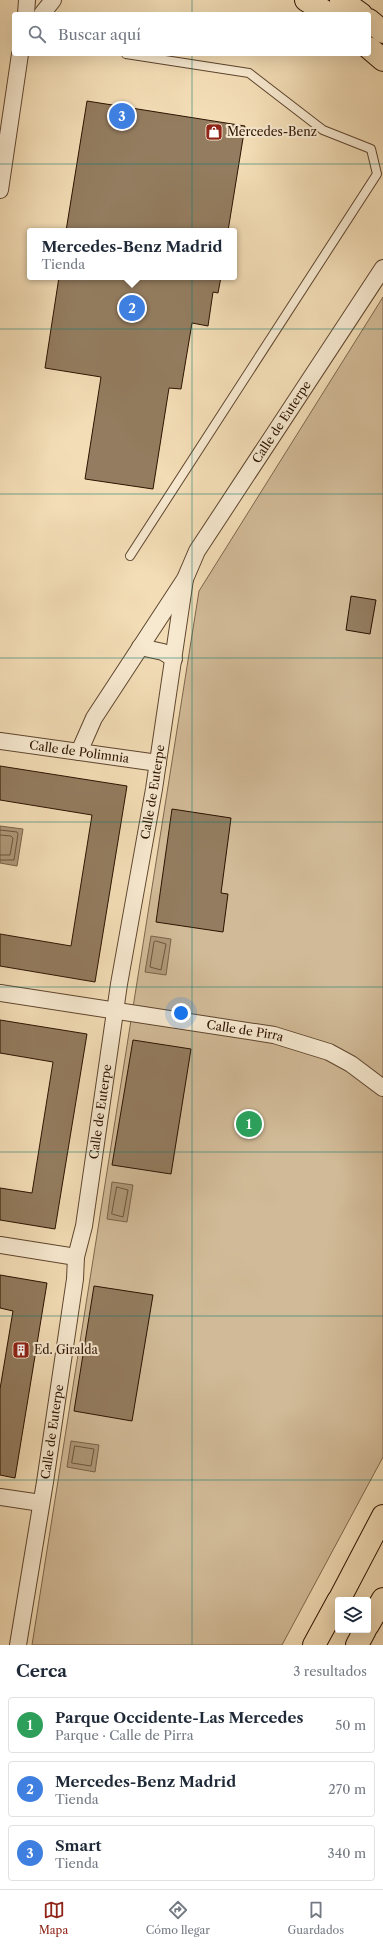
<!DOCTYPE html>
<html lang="es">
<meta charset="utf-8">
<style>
body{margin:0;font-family:"Libre Caslon Text",serif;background:#f2f2f3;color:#1f2937}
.controls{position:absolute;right:12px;bottom:12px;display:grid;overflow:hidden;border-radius:4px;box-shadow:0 4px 16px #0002}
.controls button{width:36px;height:36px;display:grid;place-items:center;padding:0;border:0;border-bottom:1px solid #e0e1e3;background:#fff;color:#1f2937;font:20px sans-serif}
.you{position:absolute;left:181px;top:1013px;width:14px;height:14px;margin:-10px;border:3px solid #fff;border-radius:50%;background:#1a73e8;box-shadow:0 0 0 6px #1a73e833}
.badge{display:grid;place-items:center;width:26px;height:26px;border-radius:50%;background:#8f2418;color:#fff;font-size:13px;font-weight:700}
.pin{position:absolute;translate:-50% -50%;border:2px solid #fff;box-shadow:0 1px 4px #0006}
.popup{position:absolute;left:27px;top:228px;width:210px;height:52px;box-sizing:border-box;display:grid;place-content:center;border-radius:4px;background:#fff;filter:drop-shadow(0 1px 3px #0005);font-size:13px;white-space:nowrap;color:#747a83}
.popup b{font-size:15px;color:#1f2937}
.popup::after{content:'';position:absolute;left:50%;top:100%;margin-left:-8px;border:8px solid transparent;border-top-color:#fff}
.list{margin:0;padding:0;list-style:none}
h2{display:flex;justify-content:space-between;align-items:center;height:52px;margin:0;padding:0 16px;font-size:17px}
h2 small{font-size:13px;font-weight:400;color:#747a83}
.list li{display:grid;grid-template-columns:26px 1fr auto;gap:12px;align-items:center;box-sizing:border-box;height:56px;margin:0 8px 8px;padding:0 8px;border:1px solid #e0e1e3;border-radius:4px}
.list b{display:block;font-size:15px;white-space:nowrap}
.list p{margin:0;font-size:13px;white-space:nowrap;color:#747a83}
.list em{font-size:13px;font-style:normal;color:#747a83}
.icon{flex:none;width:22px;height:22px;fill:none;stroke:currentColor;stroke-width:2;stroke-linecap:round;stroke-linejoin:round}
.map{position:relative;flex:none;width:383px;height:1645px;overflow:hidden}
.search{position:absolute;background:#fff;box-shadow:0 4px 16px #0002;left:12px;right:12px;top:12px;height:44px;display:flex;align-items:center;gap:10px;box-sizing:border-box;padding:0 14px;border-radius:4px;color:#747a83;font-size:15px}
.sheet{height:244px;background:#fff}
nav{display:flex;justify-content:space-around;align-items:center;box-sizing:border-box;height:56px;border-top:1px solid #e0e1e3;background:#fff;font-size:11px;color:#747a83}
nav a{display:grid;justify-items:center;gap:2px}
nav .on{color:#8f2418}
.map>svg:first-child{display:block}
.green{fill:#d1ba97;stroke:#7e664c}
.water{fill:#af9878;stroke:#7b6248}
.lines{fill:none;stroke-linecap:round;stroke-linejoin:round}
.shore{stroke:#6e553c;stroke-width:1}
.building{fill:#937c5f;stroke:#2c1200}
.lane-casing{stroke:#5e452e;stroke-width:10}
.street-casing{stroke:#5e452e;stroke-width:18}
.highway-casing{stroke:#2c1200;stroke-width:24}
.lane{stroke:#f7e9d0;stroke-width:8}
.street{stroke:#f7e9d0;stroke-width:16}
.highway{stroke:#f3ddb6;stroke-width:22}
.grid{fill:none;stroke:#0f766e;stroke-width:1;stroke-opacity:0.55}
.labels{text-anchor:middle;stroke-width:4;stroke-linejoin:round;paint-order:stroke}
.poi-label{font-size:12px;fill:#2c1200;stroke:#f7e9d0;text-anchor:start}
.street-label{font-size:12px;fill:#2c1200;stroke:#f7e9d0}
</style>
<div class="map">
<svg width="383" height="1645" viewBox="0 0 383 1645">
<rect width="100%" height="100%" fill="#f3ddb6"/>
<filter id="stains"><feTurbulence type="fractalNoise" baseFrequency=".005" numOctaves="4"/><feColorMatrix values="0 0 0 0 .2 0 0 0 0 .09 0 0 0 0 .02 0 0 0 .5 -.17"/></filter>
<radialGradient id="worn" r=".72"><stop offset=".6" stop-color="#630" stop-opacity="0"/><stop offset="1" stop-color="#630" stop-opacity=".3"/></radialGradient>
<path class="green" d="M383 297V1457L282 1645H32L199 591Z"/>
<g class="water">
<path d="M0 826 23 829 17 866 0 863Z"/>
<path d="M151 936 171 939 166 975 145 972Z"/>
<path d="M112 1182 133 1185 127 1222 107 1219Z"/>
<path d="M71 1441 99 1445 95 1472 67 1467Z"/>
</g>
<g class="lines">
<g class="shore">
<path d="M0 830 17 832 18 834 14 860H0"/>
<path d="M0 835 11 836 13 838 10 855H0"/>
<path d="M156 941 166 944 161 970 150 967 154 942Z"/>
<path d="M117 1187 128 1190 123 1217 112 1214Z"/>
<path d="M75 1446 94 1449 91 1466 72 1463Z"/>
</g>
</g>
<g class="building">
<path d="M87 101 245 126 228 231H66Z"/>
<path d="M59 277H221L218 293 213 292 208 326 192 323 181 389 169 388 153 489 85 479 101 377 45 368Z"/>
<path d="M351 596 376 600 370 634 346 630Z"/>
<path d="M0 766 127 786 95 982 0 966V934L71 946 92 815 0 800Z"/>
<path d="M172 809 231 818 221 893 228 894 223 932 156 922Z"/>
<path d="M0 1020 87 1034 55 1229 0 1220V1188L32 1193 53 1062 0 1053Z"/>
<path d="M133 1040 191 1049 171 1174 112 1165Z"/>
<path d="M0 1275 47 1283 15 1478 0 1475V1389L13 1311 0 1308Z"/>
<path d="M94 1286 153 1295 132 1421 74 1411Z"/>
</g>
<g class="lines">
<g class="lane-casing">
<path id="lane" d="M126 54 249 73 323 130 371 149 377 174 130 556"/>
</g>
<g class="street-casing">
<g id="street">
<path d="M26 14 27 0"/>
<path d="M42 14 53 0"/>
<path d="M0 190 20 54"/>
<path d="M140 647 163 652 174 659"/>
<path id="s1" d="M0 741 158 763"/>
<path id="s2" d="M79 752 94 718 185 579 197 551 383 268"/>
<path id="s3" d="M0 993 274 1035 329 1052 351 1064 383 1088"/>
<path d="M0 1245 76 1257"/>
<path d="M0 1497 41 1503"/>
<path id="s4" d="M18 1645 45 1482 75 1279 76 1257 84 1226 119 984 154 789 185 579"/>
</g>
</g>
<g class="highway-casing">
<g id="highway">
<path d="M306 0 329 14"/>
<path d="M341 0 361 14"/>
<path d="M369 20 383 32"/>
<path d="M369 48 383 60"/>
<path d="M339 1600 383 1516"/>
<path d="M368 1625 383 1599"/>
<path d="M314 1645 338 1601"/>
<path d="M357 1645 365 1630"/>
</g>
</g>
<use href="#lane" class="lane"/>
<use href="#street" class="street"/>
<use href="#highway" class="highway"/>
</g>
<path class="grid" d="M192 0V14M192 54V1645M0 164H383M0 329H383M0 494H383M0 658H383M0 822H383M0 987H383M0 1152H383M0 1316H383M0 1480H383"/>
<defs>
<g id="shop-square" transform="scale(0.9)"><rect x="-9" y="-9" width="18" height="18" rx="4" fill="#8f2418" stroke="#f7e9d0"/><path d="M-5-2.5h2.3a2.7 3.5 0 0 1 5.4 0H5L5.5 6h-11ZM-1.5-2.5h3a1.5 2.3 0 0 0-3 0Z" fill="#fff"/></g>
<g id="building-square" transform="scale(0.9)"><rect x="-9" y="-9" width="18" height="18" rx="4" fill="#8f2418" stroke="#f7e9d0"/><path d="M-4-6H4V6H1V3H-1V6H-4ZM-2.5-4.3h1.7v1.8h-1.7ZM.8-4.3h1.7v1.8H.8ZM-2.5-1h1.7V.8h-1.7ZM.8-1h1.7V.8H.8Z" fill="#fff"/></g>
</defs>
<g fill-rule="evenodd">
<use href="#shop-square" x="214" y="132"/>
<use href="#building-square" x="21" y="1350"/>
</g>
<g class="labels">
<g class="poi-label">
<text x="227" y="136">Mercedes-Benz</text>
<text x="34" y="1354">Ed. Giralda</text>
</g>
<g class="street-label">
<text dy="4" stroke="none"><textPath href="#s2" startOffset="388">Calle de Euterpe</textPath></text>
<text dy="4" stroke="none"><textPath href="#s1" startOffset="80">Calle de Polimnia</textPath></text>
<text dy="4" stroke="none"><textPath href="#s4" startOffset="864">Calle de Euterpe</textPath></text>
<text dy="4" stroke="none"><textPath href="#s3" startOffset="248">Calle de Pirra</textPath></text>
<text dy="4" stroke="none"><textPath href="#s4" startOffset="540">Calle de Euterpe</textPath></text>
<text dy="4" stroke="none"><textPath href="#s4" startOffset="216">Calle de Euterpe</textPath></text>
</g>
</g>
<rect width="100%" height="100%" filter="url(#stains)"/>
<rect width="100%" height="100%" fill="url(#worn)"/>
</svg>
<div class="controls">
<button><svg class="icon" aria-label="layers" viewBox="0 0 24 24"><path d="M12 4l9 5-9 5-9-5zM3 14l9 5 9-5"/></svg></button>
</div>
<div class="you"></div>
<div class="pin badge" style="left:249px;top:1124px;background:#2e9e5b">1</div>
<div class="pin badge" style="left:132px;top:308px;background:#3f7fe0">2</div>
<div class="popup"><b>Mercedes-Benz Madrid</b>Tienda</div>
<div class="pin badge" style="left:122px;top:116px;background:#3f7fe0">3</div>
<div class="search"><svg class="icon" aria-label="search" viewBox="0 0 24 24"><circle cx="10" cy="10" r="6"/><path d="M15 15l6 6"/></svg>Buscar aquí</div>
</div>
<section class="sheet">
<h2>Cerca<small>3 resultados</small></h2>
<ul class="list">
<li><span class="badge" style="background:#2e9e5b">1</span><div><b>Parque Occidente-Las Mercedes</b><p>Parque · Calle de Pirra</p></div><em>50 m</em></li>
<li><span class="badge" style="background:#3f7fe0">2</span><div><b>Mercedes-Benz Madrid</b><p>Tienda</p></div><em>270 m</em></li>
<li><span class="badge" style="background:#3f7fe0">3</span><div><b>Smart</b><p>Tienda</p></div><em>340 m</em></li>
</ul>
</section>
<nav>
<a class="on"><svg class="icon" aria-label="map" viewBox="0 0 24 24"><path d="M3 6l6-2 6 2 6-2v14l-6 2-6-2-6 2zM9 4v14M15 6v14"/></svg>Mapa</a>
<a><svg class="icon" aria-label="directions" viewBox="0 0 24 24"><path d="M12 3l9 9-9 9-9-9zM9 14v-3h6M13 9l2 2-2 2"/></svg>Cómo llegar</a>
<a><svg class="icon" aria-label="saved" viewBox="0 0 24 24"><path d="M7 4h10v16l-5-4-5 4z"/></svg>Guardados</a>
</nav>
